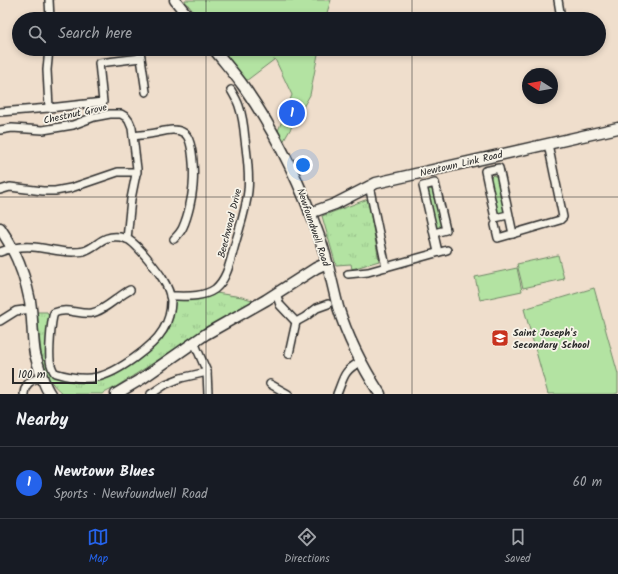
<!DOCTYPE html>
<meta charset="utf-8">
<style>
body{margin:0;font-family:Kalam,sans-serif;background:#242831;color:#f1f3f6}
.compass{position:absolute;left:522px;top:68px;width:36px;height:36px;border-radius:50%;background:#171b24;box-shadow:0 2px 6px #0003;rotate:281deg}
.scale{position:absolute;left:12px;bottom:10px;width:85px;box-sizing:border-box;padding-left:4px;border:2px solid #2b2b2b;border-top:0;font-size:11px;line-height:14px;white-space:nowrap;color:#2b2b2b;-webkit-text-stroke:3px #f7f3e8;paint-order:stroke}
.you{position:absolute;left:303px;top:165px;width:14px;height:14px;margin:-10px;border:3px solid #fff;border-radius:50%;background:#1a73e8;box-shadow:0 0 0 6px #1a73e833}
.badge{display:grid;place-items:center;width:26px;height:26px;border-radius:50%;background:#2563eb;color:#fff;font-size:13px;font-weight:700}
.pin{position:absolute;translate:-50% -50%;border:2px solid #fff;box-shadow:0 1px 4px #0006}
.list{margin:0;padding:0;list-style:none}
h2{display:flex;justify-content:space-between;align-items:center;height:52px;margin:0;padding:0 16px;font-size:17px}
h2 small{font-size:13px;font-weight:400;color:#9ea1a6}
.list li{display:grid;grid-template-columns:26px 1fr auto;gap:12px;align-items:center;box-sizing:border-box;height:72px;padding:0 16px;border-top:1px solid #363941}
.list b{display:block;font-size:15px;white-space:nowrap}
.list p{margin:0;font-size:13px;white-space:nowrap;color:#9ea1a6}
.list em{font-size:13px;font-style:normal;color:#9ea1a6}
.icon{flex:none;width:22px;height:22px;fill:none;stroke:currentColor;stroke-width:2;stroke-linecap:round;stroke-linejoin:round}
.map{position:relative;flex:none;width:618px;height:394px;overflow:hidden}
.search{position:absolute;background:#171b24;box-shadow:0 2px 6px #0003;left:12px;right:12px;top:12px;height:44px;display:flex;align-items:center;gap:10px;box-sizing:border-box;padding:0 14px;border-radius:22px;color:#9ea1a6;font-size:15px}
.sheet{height:124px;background:#171b24}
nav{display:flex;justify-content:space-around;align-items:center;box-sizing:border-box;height:56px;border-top:1px solid #363941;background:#171b24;font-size:11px;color:#9ea1a6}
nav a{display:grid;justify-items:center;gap:2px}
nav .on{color:#2563eb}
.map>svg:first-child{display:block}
.grass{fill:url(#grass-tufts);stroke:#6f8766}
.garden{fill:#b3e3a2;stroke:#6f8766}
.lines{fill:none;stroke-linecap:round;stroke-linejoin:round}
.street-casing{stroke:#2b2b2b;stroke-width:10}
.secondary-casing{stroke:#2b2b2b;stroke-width:13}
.street{stroke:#f7f3e8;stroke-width:7}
.secondary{stroke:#f7f3e8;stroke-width:10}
.grid{fill:none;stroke:#2b2b2b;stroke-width:1;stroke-opacity:0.55}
.labels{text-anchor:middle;stroke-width:3.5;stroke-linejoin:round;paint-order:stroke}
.street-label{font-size:10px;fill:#2b2b2b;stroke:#f7f3e8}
.poi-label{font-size:10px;font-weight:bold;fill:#2b2b2b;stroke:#f7f3e8;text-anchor:start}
</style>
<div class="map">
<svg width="618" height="394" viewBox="0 0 618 394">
<defs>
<pattern id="grass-tufts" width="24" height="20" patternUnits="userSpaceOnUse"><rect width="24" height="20" fill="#b3e3a2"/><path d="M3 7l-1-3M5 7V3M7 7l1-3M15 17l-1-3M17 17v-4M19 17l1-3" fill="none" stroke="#9ac38c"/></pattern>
</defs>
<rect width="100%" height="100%" fill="#efdecc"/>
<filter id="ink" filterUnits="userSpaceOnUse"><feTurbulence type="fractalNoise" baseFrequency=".025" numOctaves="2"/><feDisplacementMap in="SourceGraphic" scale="8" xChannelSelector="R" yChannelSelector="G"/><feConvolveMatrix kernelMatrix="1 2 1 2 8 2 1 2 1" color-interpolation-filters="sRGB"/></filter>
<g filter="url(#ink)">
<g class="grass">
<path d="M493 175 496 176 498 179 504 210 503 213 499 214 497 212 490 180 491 177Z"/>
<path d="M433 189 443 226 441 229 438 230 435 228 427 193V190Z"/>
<path d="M368 199 379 261 352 269 351 264 336 265 322 216Z"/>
<path d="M216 293 242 297 252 300C249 302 248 305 245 307 242 310 240 310 236 311 229 313 223 320 216 323L114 388 102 394H63C57 389 52 384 48 377 40 360 39 331 37 312H47L50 317 47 365C52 369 58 376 64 379 72 382 85 383 94 381 99 380 104 377 108 374 125 365 160 346 169 329 172 322 171 307 175 302 181 295 191 300 199 299 205 299 211 296 216 293Z"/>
</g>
<g class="garden">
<path d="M185 0H331L325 19H199L185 1Z"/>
<path d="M222 49H319L310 95 283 142 278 131 292 95 275 59 246 81Z"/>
<path d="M558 255 564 279 523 288 517 264Z"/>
<path d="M517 268 522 291 480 300 475 277Z"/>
<path d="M594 288 618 374V393L614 394H548L524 309Z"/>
</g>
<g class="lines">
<g class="street-casing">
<g id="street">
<path d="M49 0 50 19"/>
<path d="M558 0 561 18"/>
<path d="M49 49 47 70 49 108 103 102 99 63 141 58 146 92"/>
<path d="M140 49 141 58"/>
<path d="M0 112 49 108"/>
<path d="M0 130 12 128 43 130 73 125 94 117 110 114H121L126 117 129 121 132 128 133 136 137 169 131 199 127 239"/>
<path d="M133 136C139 135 144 135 149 134 160 133 174 126 184 133 194 139 194 175 193 186 192 198 188 216 183 227 181 232 177 236 174 239"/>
<path d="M368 186 370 190 386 267"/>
<path d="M0 190 10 187 43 191H55L71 188 118 172H137"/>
<path d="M508 215 495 218 485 171 499 168 513 234"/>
<path d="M495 225 498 238 560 220 563 217 548 144"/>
<path d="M434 233 446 230 435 183 423 186 438 252"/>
<path d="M0 252C11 248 21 246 33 247 46 248 59 252 72 252 76 252 80 252 84 251 99 246 101 235 120 237 123 238 126 238 129 240 134 243 144 254 148 259 157 270 170 286 171 301 171 310 168 322 163 330 153 347 117 373 97 377 84 380 68 377 55 373 53 371 52 368 51 365 48 357 51 320 54 313 67 307 79 315 92 313 104 311 118 296 130 290"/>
<path d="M348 274 368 272 447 250"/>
<path d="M276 293 280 305 296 322 305 317 317 308 328 304"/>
<path d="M170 296C185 296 202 298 215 289 227 279 230 262 234 248 239 229 246 211 248 191 250 174 247 156 245 139 244 128 243 117 239 106 237 100 234 95 231 90"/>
<path d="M0 321 16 311 31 309"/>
<path d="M289 354 296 322"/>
<path d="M207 372 208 394"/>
<path d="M270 384 288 394"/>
<path d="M24 394C25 382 32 380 42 377"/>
<path d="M151 394 166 384 181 378 207 372 194 342"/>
<path d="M337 394C344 377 343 371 360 362"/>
</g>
</g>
<g class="secondary-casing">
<g id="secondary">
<path d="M175 0 190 19"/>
<path d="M214 49C224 62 235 74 244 87 277 134 301 185 320 239 328 261 332 284 338 307 348 339 362 366 380 394"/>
<path d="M310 213 335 204 376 183 618 128"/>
<path d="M0 228C15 250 25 275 30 301 33 319 32 337 35 354 37 361 39 368 41 374 44 382 45 387 50 394"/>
<path d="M116 394 143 378 206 334 266 300 316 268 327 263"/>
</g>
</g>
<use href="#street" class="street"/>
<use href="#secondary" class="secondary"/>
</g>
</g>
<path class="grid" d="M206 0V19M412 0V19M206 49V394M412 49V394M0 197H618"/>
<defs>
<g id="school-square" transform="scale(0.9)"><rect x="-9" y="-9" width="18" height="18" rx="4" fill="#c8321e" stroke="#f7f3e8"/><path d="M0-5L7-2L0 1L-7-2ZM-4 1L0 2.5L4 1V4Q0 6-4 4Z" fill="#fff"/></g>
</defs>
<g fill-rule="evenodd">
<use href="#school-square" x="500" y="338"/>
</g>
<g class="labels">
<g class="street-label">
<text transform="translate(75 113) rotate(-12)" y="4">Chestnut Grove</text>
<text transform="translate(461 163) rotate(-13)" y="4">Newtown Link Road</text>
<text transform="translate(229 223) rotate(-76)" y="4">Beechwood Drive</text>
<text transform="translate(314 227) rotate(71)" y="4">Newfoundwell Road</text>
</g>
<g class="poi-label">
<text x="513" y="336">Saint Joseph's<tspan x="513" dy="12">Secondary School</tspan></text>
</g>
</g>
</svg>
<svg class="compass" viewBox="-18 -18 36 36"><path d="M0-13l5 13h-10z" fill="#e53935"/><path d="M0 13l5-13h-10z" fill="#9ea1a6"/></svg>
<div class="scale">100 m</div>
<div class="you"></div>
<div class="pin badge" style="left:292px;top:113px">1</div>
<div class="search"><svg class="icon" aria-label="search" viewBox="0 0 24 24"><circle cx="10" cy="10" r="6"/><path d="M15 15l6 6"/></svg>Search here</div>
</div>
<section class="sheet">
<h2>Nearby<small></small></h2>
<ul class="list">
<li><span class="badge">1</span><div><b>Newtown Blues</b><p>Sports · Newfoundwell Road</p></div><em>60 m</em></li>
</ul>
</section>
<nav>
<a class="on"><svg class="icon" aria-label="map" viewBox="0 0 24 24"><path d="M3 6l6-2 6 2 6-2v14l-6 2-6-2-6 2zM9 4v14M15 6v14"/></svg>Map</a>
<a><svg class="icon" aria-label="directions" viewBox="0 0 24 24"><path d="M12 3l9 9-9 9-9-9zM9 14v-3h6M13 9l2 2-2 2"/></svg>Directions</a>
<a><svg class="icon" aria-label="saved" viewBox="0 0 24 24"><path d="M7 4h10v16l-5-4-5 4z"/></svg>Saved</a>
</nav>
